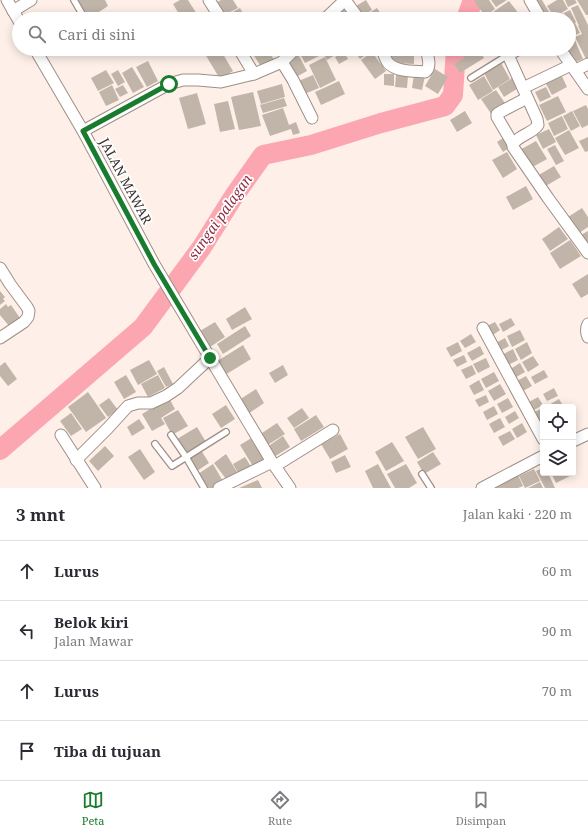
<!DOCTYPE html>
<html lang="id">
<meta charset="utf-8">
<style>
body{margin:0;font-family:"Noto Serif",serif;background:#f2f2f3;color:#2b2b33}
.controls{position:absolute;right:12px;bottom:12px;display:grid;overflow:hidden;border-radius:4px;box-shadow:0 2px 10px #0003}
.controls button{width:36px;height:36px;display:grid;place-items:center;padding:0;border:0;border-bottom:1px solid #e1e1e2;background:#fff;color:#2b2b33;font:20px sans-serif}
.stop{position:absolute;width:12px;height:12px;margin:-9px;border:3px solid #197b2d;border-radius:50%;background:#fff}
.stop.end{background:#197b2d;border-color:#fff;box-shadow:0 1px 4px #0008}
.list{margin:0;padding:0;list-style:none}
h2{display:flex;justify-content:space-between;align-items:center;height:52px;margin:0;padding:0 16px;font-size:17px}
h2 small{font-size:13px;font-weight:400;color:#7c7c81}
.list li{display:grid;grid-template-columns:26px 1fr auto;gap:12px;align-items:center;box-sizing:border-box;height:60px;padding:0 16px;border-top:1px solid #e1e1e2}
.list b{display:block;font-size:15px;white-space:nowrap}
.list p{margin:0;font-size:13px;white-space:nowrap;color:#7c7c81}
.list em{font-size:13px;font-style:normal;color:#7c7c81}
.icon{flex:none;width:22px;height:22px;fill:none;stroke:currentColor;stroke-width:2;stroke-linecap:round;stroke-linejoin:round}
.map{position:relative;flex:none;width:588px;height:488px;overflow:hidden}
.search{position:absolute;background:#fff;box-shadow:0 2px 10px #0003;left:12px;right:12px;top:12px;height:44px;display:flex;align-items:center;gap:10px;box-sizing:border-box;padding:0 14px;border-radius:22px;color:#7c7c81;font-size:15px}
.sheet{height:292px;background:#fff}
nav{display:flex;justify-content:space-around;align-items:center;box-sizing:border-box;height:56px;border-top:1px solid #e1e1e2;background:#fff;font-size:11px;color:#7c7c81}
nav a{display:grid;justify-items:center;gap:2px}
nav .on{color:#197b2d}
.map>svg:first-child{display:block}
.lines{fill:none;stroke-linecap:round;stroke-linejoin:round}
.river{stroke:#fca6b1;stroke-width:20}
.building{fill:#c1b5a9}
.lane-casing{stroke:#9e8f86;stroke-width:8}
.street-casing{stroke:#9e8f86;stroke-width:13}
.lane{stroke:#fff;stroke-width:5.5}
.street{stroke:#fff;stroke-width:11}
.route{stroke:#197b2d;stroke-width:5}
.labels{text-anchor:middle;stroke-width:3.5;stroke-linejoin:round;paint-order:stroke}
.street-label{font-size:13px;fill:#3b3431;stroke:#fff}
.water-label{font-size:14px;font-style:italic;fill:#8e2c42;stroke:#fff}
</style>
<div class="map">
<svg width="588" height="488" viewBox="0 0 588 488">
<rect width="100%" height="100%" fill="#fef0e9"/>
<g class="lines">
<g class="river">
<path d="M466 19 473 0"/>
<path d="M0 450 143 327 202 247 234 196 263 155 311 145 381 123 445 106 453 95 456 49"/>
</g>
</g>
<g class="building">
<path d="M77 0H105L108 6 93 16 92 15 89 17Z"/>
<path d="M180 0H188L200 19H182L173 4Z"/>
<path d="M221 0H233L238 8 224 15 217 2Z"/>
<path d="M366 0 372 10 362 16 356 6Z"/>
<path d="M476 0H489L495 9 485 16 474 1Z"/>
<path d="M491 0H507L496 7Z"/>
<path d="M534 0H542L552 17 548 19H542Z"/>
<path d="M557 0H563L568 9 554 17 547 6Z"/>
<path d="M565 0H575L577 3 568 7Z"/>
<path d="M577 0H588V15H586Z"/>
<path d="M509 1 523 19H498L493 12Z"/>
<path d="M578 5 588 25V58L586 59 575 37 582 34 578 26H579L571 8Z"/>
<path d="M240 8 245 17 243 19H230L227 15Z"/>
<path d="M344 8 351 19H336L333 15Z"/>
<path d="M377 8 384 19H364L363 17Z"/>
<path d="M570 10 576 22 575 23 580 33 573 36 569 28V26H570L569 23V19H567L564 13Z"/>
<path d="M563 13 566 19H552Z"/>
<path d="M574 38 583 59 571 64 563 49H569V40Z"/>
<path d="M212 49H220L233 71 220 79 205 54Z"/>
<path d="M250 49H268L274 60 261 67Z"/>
<path d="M299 49H316L319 56 305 63 298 50Z"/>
<path d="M321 49H345L327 60Z"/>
<path d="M353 49H368L370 52 360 59Z"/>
<path d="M459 49H470L473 53 479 49 484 58 460 73 454 64 465 58Z"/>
<path d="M344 52 348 59 339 64 335 57Z"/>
<path d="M372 52 386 71 375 79 361 60Z"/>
<path d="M298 54 307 71 294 78 285 61Z"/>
<path d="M392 55 414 56V64L392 63Z"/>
<path d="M325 57 336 80 320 88 309 65Z"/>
<path d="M148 61 158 81 147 87 136 67Z"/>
<path d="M500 61 510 79 493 90 483 71Z"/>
<path d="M132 67 144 87 133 93 122 73Z"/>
<path d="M435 69 448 77 438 94 425 86Z"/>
<path d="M106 70 114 83 98 91 91 78Z"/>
<path d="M118 70 125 82 118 86 111 74Z"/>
<path d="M560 72 567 87 552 95 544 80Z"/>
<path d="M384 74H394V86L384 85Z"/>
<path d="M414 74 425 76 422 90 412 88Z"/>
<path d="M313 75 319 88 302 95 296 82Z"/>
<path d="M396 75 408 76 407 88 395 87Z"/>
<path d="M484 76 493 91 478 100 469 85Z"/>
<path d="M514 77 520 87 504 97 498 87Z"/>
<path d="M339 81 345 94 321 105 315 92Z"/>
<path d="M282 84 285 97 261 104 257 91Z"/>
<path d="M112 85 119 100 106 106 99 92Z"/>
<path d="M123 85 128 93 120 97 115 89Z"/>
<path d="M546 87 551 97 540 102 535 92Z"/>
<path d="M496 90 507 106 492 115 481 99Z"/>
<path d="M253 92 261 126 239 130 231 97Z"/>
<path d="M197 93 206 124 188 129 179 98Z"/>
<path d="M558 96 566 112 547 121 539 105Z"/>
<path d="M284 98 287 106 263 113 260 105Z"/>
<path d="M228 101 235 129 220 132 214 104Z"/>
<path d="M586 105 588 109V125L582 128 573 111Z"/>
<path d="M283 108 289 125 296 122 300 133 293 135 291 129 270 136 262 115Z"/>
<path d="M465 111 472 123 457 132 450 120Z"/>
<path d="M572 111 580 126 571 131 563 116Z"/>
<path d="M562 116 568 129 554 136 548 123Z"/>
<path d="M549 129 556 142 543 149 536 135Z"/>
<path d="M569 130 579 148 565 155 555 138Z"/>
<path d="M506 136 512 146 503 152 497 142Z"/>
<path d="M588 137V151L585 152 579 141Z"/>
<path d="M536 141 547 159 529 169 518 151Z"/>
<path d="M555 145 564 161 556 165 547 149Z"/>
<path d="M507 152 517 169 503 178 492 160Z"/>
<path d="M554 166 561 177 544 187 537 176Z"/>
<path d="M526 186 533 199 513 210 506 197Z"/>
<path d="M582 208 588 217V227L579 233 568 217Z"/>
<path d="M559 227 568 239 550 251 542 239Z"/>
<path d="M588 231V251L579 236Z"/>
<path d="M570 240 581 256 560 269 550 253Z"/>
<path d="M588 274V294L581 298 572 284Z"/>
<path d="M0 291 5 297 3 299 5 301 0 305Z"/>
<path d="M6 304 8 307 11 305 20 318 9 326 0 315V309Z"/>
<path d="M245 307 252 319 232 330 226 319Z"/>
<path d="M511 318 515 325 503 332 499 324Z"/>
<path d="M215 322 225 337 210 347 200 331Z"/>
<path d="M495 322 500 330 493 335 487 326Z"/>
<path d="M245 326 251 336 223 354 217 344Z"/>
<path d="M520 330 525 340 512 347 507 336Z"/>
<path d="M471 334 476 342 465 348 460 341Z"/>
<path d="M505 338 509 346 498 352 494 344Z"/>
<path d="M458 342 462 351 451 357 446 348Z"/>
<path d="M527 342 532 353 521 360 515 349Z"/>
<path d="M243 345 251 359 225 375 216 362Z"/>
<path d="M480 346 484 354 472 361 467 353Z"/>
<path d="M513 349 518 360 506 366 500 356Z"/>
<path d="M464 355 467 362 457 367 453 360Z"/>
<path d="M533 356 539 365 528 372 522 362Z"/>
<path d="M486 358 490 367 478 373 473 364Z"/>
<path d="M149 360 157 374 138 385 130 370Z"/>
<path d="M5 362 17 379 8 386 0 376V366Z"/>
<path d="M520 363 525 372 513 379 507 371Z"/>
<path d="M283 365 288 375 275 383 269 373Z"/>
<path d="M472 365 476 374 466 379 461 370Z"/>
<path d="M164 367 173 384 166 387 157 371Z"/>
<path d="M544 370 548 377 535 384 531 377Z"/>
<path d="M494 372 499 381 486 388 481 379Z"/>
<path d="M126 375 136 392 124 399 114 382Z"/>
<path d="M158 375 165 388 148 397 141 384Z"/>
<path d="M526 376 532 386 521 392 515 382Z"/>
<path d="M479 380 484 390 474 395 469 386Z"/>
<path d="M500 384 506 394 494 401 488 391Z"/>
<path d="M554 388 558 396 547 401 543 394Z"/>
<path d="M256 389 264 403 248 414 239 400Z"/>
<path d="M88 392 106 418 86 432 68 407Z"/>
<path d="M486 395 489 402 479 407 475 400Z"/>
<path d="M538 397 543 405 532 411 527 403Z"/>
<path d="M109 398 118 410 108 417 99 405Z"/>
<path d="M169 398 175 409 161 418 165 424 152 431 142 414Z"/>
<path d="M508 398 513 407 502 413 497 404Z"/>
<path d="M559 399 564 407H547V406Z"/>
<path d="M226 405 235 419 221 428 212 414Z"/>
<path d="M494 406 498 414 487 420 483 412Z"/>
<path d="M302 408 309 418 294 428 287 418Z"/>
<path d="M543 408V422L538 424 532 413Z"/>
<path d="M178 410 188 426 172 435 163 418Z"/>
<path d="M515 411 519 418 509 424 505 417Z"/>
<path d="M71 413 82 429 71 436 60 421Z"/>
<path d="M316 415 324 427 301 441 294 429Z"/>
<path d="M500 418 505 427 494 433 489 424Z"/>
<path d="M139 419 145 428 132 436 127 427Z"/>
<path d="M277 423 285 434 266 446 259 435Z"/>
<path d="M522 423 527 432 517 438 512 429Z"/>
<path d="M197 427 206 442 186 453 177 439Z"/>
<path d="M423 427 436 449 418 459 405 437Z"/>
<path d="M510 431 515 439 503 446 498 437Z"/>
<path d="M340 434 348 449 330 459 321 444Z"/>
<path d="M283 436 290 447 274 457 267 447Z"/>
<path d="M253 437 268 459 254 468 240 445Z"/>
<path d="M392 442 404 461 386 471 375 452Z"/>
<path d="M105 446 114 456 98 471 89 461Z"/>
<path d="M140 449 155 472 144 480 128 457Z"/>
<path d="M201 450 209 463 197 471 189 457Z"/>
<path d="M433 452 441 464 424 474 417 462Z"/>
<path d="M226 454 237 472 226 479 214 463Z"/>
<path d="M345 455 351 467 336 473 331 462Z"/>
<path d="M245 457 252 468 239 475 233 464Z"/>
<path d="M213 464 224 483 214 488H207L198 474Z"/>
<path d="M378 464 385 477 391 488H373L365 471Z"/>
<path d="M406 464 417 483 409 488H395L387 474Z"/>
<path d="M543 468V473H548L555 488H545L536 471Z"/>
<path d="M534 469 540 481 525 488 519 476Z"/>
<path d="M551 473H573L574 474 556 483Z"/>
<path d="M518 475 523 486 518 488H496L495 486Z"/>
<path d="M258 480 262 488H239Z"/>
<path d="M540 482 543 488H528Z"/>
</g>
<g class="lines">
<g class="lane-casing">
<g id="lane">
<path d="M74 0 85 19"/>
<path d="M471 78 508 55"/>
<path d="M171 435 186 457 204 488"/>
<path d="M155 444 172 466 226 432"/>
<path d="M422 474 431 488"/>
</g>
</g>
<g class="street-casing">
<g id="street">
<path d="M7 0 19 21"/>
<path d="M209 0 221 19"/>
<path d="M345 0 359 19"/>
<path d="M530 0 541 19"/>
<path d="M13 11 31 0"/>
<path d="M325 19 345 0"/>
<path d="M35 49 83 131 154 264 272 462 290 488"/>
<path d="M239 49 254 74"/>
<path d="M381 49C384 53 385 59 388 63 397 72 413 71 425 72 432 67 428 57 426 49"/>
<path d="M519 49 508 55 537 119 538 125C532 134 519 135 513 144V147L548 198 588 253"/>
<path d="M560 49 588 89"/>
<path d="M282 62 293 80 312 118"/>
<path d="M576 70 588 64"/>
<path d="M523 88 571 65"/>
<path d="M83 131 169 84 183 80H198L221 82 254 74 282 62 295 49"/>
<path d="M513 144 497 117V114L502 111 527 98"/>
<path d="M0 268 10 284 27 307 29 311 28 317 24 322 0 338"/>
<path d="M588 324C586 327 586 333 588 337"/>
<path d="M483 328 543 439"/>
<path d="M61 435 95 488"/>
<path d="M573 441 588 434"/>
<path d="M76 460 108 428 128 406 138 403H151L166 396 178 388 210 358"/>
<path d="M275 466 333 430"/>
<path d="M219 488 272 462"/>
<path d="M482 488 543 456"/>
</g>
</g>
<use href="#lane" class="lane"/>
<use href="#street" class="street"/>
</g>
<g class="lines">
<path class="route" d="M169 84 83 131 154 264 210 358"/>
</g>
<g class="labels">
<g class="street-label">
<text transform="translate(126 181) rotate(62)" y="5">JALAN MAWAR</text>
</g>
<g class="water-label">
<text transform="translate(220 217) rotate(-55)" y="5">sungai palagan</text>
</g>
</g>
</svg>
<div class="controls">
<button><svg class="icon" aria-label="locate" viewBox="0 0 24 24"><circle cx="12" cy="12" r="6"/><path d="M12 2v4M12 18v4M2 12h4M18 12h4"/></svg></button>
<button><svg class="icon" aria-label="layers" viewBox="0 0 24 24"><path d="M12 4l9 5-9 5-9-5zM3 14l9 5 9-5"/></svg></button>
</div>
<div class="stop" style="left:169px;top:84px"></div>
<div class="stop end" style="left:210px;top:358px"></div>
<div class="search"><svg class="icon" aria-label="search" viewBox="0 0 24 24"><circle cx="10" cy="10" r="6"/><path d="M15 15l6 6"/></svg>Cari di sini</div>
</div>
<section class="sheet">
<h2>3 mnt<small>Jalan kaki · 220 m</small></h2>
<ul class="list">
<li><svg class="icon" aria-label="ahead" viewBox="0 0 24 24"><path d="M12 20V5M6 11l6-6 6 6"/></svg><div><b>Lurus</b></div><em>60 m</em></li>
<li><svg class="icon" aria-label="left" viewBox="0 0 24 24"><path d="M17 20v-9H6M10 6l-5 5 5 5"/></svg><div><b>Belok kiri</b><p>Jalan Mawar</p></div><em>90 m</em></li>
<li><svg class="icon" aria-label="ahead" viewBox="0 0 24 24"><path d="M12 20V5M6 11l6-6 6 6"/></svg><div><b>Lurus</b></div><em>70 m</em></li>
<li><svg class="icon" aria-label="arrive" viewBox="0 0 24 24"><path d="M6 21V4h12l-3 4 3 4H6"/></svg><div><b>Tiba di tujuan</b></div></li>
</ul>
</section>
<nav>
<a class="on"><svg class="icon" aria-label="map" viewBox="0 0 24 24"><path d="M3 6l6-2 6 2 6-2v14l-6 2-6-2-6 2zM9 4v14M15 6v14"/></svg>Peta</a>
<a><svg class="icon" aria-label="directions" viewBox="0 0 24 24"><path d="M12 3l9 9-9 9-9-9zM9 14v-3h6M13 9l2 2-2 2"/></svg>Rute</a>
<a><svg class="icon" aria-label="saved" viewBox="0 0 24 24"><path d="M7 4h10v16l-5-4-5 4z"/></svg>Disimpan</a>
</nav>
